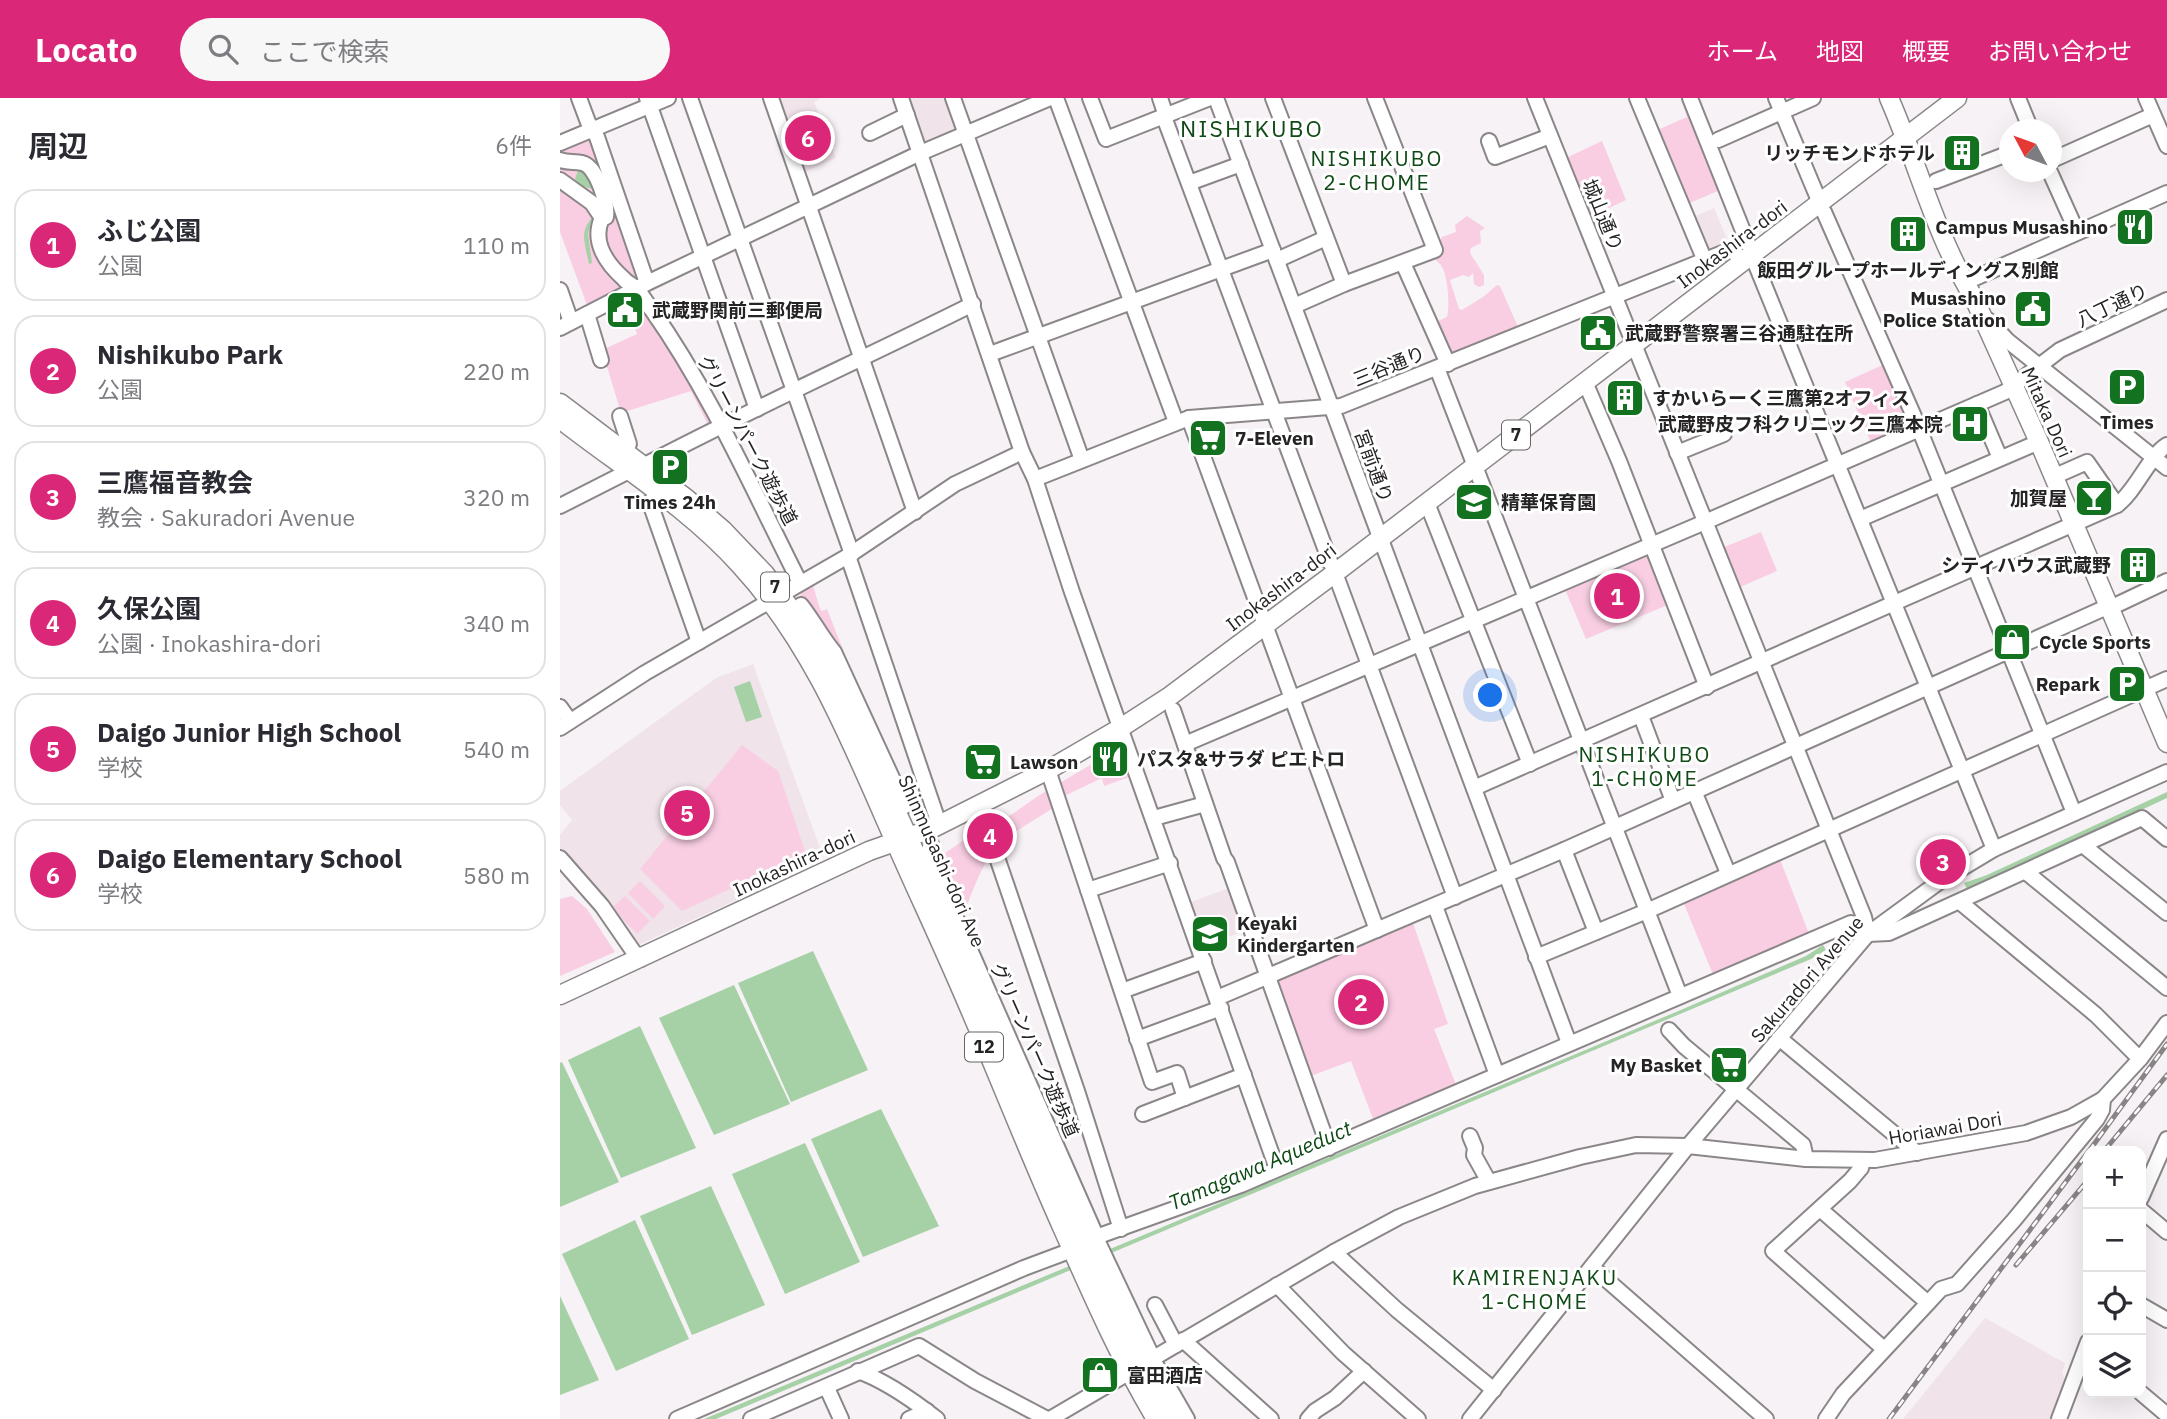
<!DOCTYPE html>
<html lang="ja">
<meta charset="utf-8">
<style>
body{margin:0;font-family:"IBM Plex Sans","Noto Sans JP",sans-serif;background:#f7f7f7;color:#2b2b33}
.controls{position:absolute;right:21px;bottom:21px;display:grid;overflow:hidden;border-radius:14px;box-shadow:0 7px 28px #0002}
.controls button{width:63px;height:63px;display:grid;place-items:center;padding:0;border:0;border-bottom:2px solid #e1e1e2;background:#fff;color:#2b2b33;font:35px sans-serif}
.compass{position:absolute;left:1439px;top:21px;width:63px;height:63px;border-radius:50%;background:#fff;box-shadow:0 7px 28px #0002;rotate:311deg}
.you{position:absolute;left:931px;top:598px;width:24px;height:24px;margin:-18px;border:5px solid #fff;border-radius:50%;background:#1a73e8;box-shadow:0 0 0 10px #1a73e833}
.badge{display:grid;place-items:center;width:46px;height:46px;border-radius:50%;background:#db2777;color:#fff;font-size:23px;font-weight:700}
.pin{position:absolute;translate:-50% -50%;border:4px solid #fff;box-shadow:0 2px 7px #0006}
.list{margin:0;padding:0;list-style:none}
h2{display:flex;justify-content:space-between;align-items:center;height:91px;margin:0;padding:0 28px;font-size:30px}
h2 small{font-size:23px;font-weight:400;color:#7c7c81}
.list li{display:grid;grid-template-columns:46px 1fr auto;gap:21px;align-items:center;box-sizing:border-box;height:112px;margin:0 14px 14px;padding:0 14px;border:2px solid #e1e1e2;border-radius:21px}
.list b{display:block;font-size:26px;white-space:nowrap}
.list p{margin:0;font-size:23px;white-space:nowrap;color:#7c7c81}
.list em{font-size:23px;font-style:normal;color:#7c7c81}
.icon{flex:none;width:38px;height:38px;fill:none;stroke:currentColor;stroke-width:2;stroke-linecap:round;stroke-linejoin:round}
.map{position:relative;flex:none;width:1607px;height:1321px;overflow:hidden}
header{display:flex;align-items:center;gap:42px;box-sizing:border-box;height:98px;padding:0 35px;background:#db2777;color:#fff}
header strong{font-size:33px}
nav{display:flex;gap:38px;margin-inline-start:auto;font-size:24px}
.search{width:490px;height:63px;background:#f7f7f7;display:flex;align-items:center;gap:18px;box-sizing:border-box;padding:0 24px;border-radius:38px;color:#7c7c81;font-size:26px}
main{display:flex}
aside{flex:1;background:#fff}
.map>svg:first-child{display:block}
.built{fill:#f0e3ea}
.green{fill:#f9cee3}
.water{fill:#a6d0a6}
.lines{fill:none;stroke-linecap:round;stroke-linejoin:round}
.minor-casing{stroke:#8b8789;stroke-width:18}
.major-casing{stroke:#8b8789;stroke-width:21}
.minor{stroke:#fff;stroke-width:14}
.major{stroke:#fff;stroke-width:18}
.rail-casing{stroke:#898587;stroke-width:5}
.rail{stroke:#fff;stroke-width:2.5;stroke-dasharray:8;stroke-linecap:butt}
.labels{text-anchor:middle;stroke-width:6;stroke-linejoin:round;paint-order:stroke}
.shield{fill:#fff;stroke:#666566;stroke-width:2}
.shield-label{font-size:18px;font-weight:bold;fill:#252324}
.poi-label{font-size:19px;font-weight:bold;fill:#252324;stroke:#fff;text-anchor:start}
.street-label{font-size:19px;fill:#252324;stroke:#fff}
.neighbourhood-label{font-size:21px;letter-spacing:2px;fill:#104a16;stroke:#fff}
.water-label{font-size:21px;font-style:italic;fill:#0e4a15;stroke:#fff}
.quarter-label{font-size:23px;letter-spacing:2px;fill:#104a16;stroke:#fff}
</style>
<header>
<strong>Locato</strong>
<div class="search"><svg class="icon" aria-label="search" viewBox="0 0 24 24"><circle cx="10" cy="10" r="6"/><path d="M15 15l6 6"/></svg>ここで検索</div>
<nav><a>ホーム</a><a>地図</a><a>概要</a><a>お問い合わせ</a></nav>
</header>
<main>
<aside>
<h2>周辺<small>6件</small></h2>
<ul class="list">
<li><span class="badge">1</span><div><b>ふじ公園</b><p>公園</p></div><em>110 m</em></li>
<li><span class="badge">2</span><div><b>Nishikubo Park</b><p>公園</p></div><em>220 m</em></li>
<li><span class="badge">3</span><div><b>三鷹福音教会</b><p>教会 · Sakuradori Avenue</p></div><em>320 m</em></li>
<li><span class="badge">4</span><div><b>久保公園</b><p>公園 · Inokashira-dori</p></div><em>340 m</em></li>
<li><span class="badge">5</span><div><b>Daigo Junior High School</b><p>学校</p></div><em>540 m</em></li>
<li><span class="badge">6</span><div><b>Daigo Elementary School</b><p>学校</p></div><em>580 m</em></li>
</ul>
</aside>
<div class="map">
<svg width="1607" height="1321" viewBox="0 0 1607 1321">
<rect width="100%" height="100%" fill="#f7f2f5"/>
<g class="built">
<path d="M213 0H261L254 4 276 60 242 75Z"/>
<path d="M344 0H389L397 32 367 45 358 42Z"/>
<path d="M1154 110 1169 146 1146 155 1131 120Z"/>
<path d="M193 566 263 758 211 786 74 849 0 755V737L12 722 0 707V693L156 580Z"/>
<path d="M675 788 690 831 643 848 628 805Z"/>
<path d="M1425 1220 1505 1265 1502 1275 1508 1286 1494 1321H1343Z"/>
</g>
<g class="green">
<path d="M1121 0H1128L1165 90 1125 107 1095 33 1127 19Z"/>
<path d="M28 38 33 42 78 181 27 207 0 134V49Z"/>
<path d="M1042 43 1066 102 1047 111 1044 105 1028 113 1006 60Z"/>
<path d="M907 118 925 130 920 133 921 145 911 150 910 155 924 177V187L919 189 914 186 913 175 909 179 903 177 890 182 899 211 902 212 923 199 937 187 940 188 958 229 951 238 889 260 874 225 887 219C890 208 888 179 882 169 880 165 876 163 874 160L882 139 896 134 895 127Z"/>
<path d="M86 193 124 246 168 320 149 329 131 293 61 315 42 252 77 236 67 204Z"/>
<path d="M1327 265 1353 324 1349 330 1312 347 1285 284Z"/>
<path d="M1201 434 1217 473 1178 490 1162 450Z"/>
<path d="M1087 455 1091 459 1110 506 1026 541 1004 489Z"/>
<path d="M252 484 260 511 262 513 267 511 295 582 289 584 240 499 242 489Z"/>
<path d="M182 647 218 673 246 756 122 813 80 771Z"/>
<path d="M563 652 572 678 544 688 542 680 500 700 496 708C475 722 451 734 434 753 418 772 411 800 401 822L378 771 382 757 413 736 451 717 478 698 552 654Z"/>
<path d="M1219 759 1250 838 1154 879 1122 801Z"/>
<path d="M80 783 105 808 93 821 68 795Z"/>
<path d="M12 798 27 811 55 854 0 878V801Z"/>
<path d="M65 798 90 823 77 836 52 810Z"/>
<path d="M852 822 888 926 874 931 897 989 815 1026 791 963 748 979 714 883Z"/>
</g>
<g class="water">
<path d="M251 20 264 56 247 62 235 26Z"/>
<path d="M23 68 31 71 45 109 31 124 28 136 32 165 29 166C22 133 20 134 40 109L33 91 21 88 15 81 19 70Z"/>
<path d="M190 583 202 619 186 624 174 589Z"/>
<path d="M1607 694V700L1408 793 1404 785 1427 777Z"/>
<path d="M1263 847 1266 852 1251 861 156 1321H144L1116 914 1246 858Z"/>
<path d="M253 853 308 972 231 1004 178 885Z"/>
<path d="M174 887 230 1006 154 1037 99 920Z"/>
<path d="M80 928 136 1050 61 1080 8 962Z"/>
<path d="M2 964 59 1084 0 1109V965Z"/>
<path d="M321 1011 379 1128 303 1159 251 1041Z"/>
<path d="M245 1045 300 1164 225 1196 172 1076Z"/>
<path d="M151 1088 205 1207 132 1237 80 1118Z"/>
<path d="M75 1122 129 1241 56 1273 2 1156Z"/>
<path d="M0 1198 39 1282 0 1297Z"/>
</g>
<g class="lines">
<g class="minor-casing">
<g id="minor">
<path d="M19 0 28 24 37 39 87 185"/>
<path d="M87 0 197 311"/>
<path d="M130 0 292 456"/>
<path d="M211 0 355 414"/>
<path d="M341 0 462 354 475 381 512 494 717 1071"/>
<path d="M393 0 522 362"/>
<path d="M496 0 616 324"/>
<path d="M530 0 546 41 650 0"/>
<path d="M600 0 606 18"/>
<path d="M656 0 1009 945"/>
<path d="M713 0 784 186"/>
<path d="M975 0 1304 819 1308 836"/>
<path d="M1077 0 1145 163"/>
<path d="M1130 0 1189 148"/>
<path d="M1216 0 1260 105"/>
<path d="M1458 0 1471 32"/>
<path d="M1586 0 1607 48"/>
<path d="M604 19 771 466"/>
<path d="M310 35 347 17"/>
<path d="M1158 42 1253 0"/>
<path d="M929 43 935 59 990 38"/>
<path d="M0 45 108 0"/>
<path d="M0 62C8 65 15 63 22 65 37 68 48 106 46 119"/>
<path d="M1492 62 1593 17"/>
<path d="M1490 74 1517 134"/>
<path d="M0 82 32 105 42 120"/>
<path d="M1376 83 1450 55"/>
<path d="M629 85 681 66"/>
<path d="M1264 114 1356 323 1514 715"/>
<path d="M42 120C31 144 47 166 64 181 67 185 73 187 77 191 82 197 87 206 92 212 151 296 192 390 238 481"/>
<path d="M1192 157 1434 751"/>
<path d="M717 162 766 140"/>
<path d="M843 165 888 266"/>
<path d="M1415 180 1607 95"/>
<path d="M0 192 11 224"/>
<path d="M734 208 784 186 875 152 815 0"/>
<path d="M27 216 41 262"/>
<path d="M1428 222 1448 243 1607 370"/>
<path d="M0 230 87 185 358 56 490 0"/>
<path d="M430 256 713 152"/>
<path d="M877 270 1120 898"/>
<path d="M1025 284 1059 363 1147 589"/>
<path d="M1417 306 1440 360"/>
<path d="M60 318 69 346"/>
<path d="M629 320 817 832"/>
<path d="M1117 355 1164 336"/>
<path d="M83 368C191 311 303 261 413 206"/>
<path d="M1493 379 1527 364 1557 407"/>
<path d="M475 381 629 320 781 308 1170 152 1185 162"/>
<path d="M92 402 90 405 139 544"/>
<path d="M867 405 970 666"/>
<path d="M0 408 69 373"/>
<path d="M1300 421 1479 344"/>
<path d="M288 458 379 726"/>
<path d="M778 483 895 799"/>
<path d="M241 507C253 522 262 540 274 554L345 708"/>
<path d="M1550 510 1607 483"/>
<path d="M0 609 10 623"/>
<path d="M613 612 664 760 667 764 769 1050"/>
<path d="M1081 618 1113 703"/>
<path d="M0 630 85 575 288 458 395 386 462 354"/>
<path d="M625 646 1138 427 1445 294 1500 252 1607 202"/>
<path d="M488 672 592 984 617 975 625 1000"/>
<path d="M914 690 1557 407C1576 393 1589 358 1607 347"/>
<path d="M1134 693 1168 775"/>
<path d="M419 707 517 993 561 1131"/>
<path d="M594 720 645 706"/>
<path d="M371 746 369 752 374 770 534 1133"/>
<path d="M1524 748 1607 815"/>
<path d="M1004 752 1036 834"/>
<path d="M0 760 42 808 73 853 81 861"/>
<path d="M1466 774 1607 890"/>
<path d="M528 792 610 765"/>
<path d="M1400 804 1536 917 1580 961"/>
<path d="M875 808 937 977"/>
<path d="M976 859 1087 813 1607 581"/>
<path d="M562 893 644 863"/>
<path d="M657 900 1004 752 1549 508"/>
<path d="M1109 932 1124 948 1243 1047 1246 1061"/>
<path d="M1219 940 1357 1055"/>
<path d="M577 941 661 910"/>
<path d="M583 1016 684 977"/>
<path d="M910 1038 915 1050 914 1057 929 1084"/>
<path d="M1303 1062 1301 1070 1290 1083 1213 1153 1324 1251"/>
<path d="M1581 1100 1607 1041"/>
<path d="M1260 1111 1368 1205"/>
<path d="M1581 1112 1607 1134"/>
<path d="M538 1144 590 1254"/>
<path d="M774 1154 837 1212 934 1292"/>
<path d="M1032 1169 1206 1321"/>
<path d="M717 1187 783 1255 858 1321"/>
<path d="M595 1207 616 1247"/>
<path d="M1581 1207 1607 1222"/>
<path d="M623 1242 711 1321"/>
<path d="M596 1267 627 1321"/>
<path d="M298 1273C326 1283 354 1303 377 1321"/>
<path d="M267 1290 281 1321"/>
<path d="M1581 1295 1607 1317"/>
<path d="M117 1321 464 1170 512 1152 536 1139 681 1087 1291 825 1308 836 1329 835 1582 720 1607 741"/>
<path d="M191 1321 359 1248 415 1283 487 1321"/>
<path d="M349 1321 367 1313"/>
<path d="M490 1321 774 1154 839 1119 915 1088 1020 1059 1076 1047 1128 1048 1246 1061 1315 1062 1466 1035 1511 1019 1543 1001 1580 961 1607 925"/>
<path d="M748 1321 755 1313 775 1300 804 1273"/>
<path d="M910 1321 1128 1048 1308 836 1379 784 1434 751 1607 674"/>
<path d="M1266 1321 1283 1296 1368 1205 1381 1191 1397 1186 1454 1122 1537 1021 1542 1012 1543 1001"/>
<path d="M1499 1321 1528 1244"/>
</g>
</g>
<g class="major-casing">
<g id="major">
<path d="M1329 0C1358 66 1376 139 1414 200L1479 344 1607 645"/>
<path d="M0 305 127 401 163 432 205 476 248 534 282 594 394 840 454 988 552 1208 581 1269 612 1321"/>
<path d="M0 321C60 368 129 410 180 467 253 546 291 644 334 741 356 791 380 842 402 893 436 971 467 1051 502 1129 531 1194 559 1259 596 1321"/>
<path d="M0 897 309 753 371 731 488 672 562 629 610 598 775 475 1397 0"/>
</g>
</g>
<use href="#minor" class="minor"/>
<use href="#major" class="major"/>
<g class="rail-casing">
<g id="rail">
<path d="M1529 1053 1607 946"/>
<path d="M1544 1053 1607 977"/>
<path d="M1456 1167 1528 1082"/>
<path d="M1329 1321 1528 1054"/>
</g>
</g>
<use href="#rail" class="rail"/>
</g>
<defs>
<g id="building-square" transform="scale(2.0125)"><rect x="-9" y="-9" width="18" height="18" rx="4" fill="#127220" stroke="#fff"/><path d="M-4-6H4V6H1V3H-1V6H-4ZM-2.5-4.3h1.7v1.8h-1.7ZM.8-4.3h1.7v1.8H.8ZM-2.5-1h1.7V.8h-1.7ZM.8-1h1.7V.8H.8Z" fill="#fff"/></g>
<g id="restaurant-square" transform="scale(2.0125)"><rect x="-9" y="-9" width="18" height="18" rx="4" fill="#127220" stroke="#fff"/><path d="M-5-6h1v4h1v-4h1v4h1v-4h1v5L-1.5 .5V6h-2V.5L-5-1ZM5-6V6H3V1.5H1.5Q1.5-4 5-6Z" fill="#fff"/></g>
<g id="civic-square" transform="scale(2.0125)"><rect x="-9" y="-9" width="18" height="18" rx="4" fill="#127220" stroke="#fff"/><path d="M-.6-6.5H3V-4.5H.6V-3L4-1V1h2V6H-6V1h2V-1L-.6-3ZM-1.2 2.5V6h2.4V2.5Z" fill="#fff"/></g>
<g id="parking-square" transform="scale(2.0125)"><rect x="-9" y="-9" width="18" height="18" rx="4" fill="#127220" stroke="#fff"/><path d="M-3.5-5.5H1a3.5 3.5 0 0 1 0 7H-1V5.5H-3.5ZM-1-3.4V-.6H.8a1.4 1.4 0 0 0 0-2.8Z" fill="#fff"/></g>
<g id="hospital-square" transform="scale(2.0125)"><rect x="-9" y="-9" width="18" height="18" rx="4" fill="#127220" stroke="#fff"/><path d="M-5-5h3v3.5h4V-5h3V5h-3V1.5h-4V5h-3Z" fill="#fff"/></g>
<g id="supermarket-square" transform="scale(2.0125)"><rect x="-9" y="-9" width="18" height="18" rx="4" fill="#127220" stroke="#fff"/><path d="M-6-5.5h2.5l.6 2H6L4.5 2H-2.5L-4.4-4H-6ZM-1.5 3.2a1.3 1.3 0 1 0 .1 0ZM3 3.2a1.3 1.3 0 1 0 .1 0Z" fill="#fff"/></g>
<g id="bar-square" transform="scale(2.0125)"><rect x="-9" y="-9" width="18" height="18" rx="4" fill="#127220" stroke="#fff"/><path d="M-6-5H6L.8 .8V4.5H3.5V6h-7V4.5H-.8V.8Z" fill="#fff"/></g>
<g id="school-square" transform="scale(2.0125)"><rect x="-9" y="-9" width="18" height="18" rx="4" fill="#127220" stroke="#fff"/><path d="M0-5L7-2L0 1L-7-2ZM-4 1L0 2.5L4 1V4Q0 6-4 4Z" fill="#fff"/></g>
<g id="shop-square" transform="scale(2.0125)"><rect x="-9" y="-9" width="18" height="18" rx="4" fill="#127220" stroke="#fff"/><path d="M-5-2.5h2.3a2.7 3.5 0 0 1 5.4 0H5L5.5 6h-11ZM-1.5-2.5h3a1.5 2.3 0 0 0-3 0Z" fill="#fff"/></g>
</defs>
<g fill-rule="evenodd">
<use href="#building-square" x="1402" y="55"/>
<use href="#restaurant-square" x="1575" y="129"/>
<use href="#building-square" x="1348" y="136"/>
<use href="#civic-square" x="1473" y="211"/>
<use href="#civic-square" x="65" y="212"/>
<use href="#civic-square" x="1038" y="235"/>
<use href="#parking-square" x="1567" y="289"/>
<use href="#building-square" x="1065" y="300"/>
<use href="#hospital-square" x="1410" y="326"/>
<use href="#supermarket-square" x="648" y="340"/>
<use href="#parking-square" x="110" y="369"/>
<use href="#bar-square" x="1534" y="400"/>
<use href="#school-square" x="914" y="404"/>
<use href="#building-square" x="1578" y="467"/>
<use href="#shop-square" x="1452" y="544"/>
<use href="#parking-square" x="1567" y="586"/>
<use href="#restaurant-square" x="550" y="661"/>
<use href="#supermarket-square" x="423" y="664"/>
<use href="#school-square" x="650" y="836"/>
<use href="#supermarket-square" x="1169" y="967"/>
<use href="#shop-square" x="540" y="1277"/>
</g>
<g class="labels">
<g class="shield">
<rect x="942" y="322.5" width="28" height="29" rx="5"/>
<rect x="201" y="474.5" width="28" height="29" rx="5"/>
<rect x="405" y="934.5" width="38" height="29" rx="5"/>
</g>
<g class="shield-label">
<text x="956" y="343">7</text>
<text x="215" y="495">7</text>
<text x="424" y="955">12</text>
</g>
<g class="poi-label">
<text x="1375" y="62" text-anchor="end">リッチモンドホテル</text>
<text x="1548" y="136" text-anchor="end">Campus Musashino</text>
<text x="1348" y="179" text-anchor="middle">飯田グループホールディングス別館</text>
<text x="1446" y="207" text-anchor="end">Musashino<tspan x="1446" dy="22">Police Station</tspan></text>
<text x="92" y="219">武蔵野関前三郵便局</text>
<text x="1065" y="242">武蔵野警察署三谷通駐在所</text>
<text x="1092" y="307">すかいらーく三鷹第2オフィス</text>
<text x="1567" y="331" text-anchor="middle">Times</text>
<text x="1383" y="333" text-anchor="end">武蔵野皮フ科クリニック三鷹本院</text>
<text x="675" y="347">7-Eleven</text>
<text x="1507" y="407" text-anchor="end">加賀屋</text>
<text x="110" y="411" text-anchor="middle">Times 24h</text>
<text x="941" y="411">精華保育園</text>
<text x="1551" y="474" text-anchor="end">シティハウス武蔵野</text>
<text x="1479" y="551">Cycle Sports</text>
<text x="1540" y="593" text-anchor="end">Repark</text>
<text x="577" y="668">パスタ&amp;サラダ ピエトロ</text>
<text x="450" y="671">Lawson</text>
<text x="677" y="832">Keyaki<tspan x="677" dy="22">Kindergarten</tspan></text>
<text x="1142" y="974" text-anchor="end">My Basket</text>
<text x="567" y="1284">富田酒店</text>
</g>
<g class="street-label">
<text transform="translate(1043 117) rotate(68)" y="7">城山通り</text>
<text transform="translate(1172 146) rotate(-37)" y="7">Inokashira-dori</text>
<text transform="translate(1552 207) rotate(-25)" y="7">八丁通り</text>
<text transform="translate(829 268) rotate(-22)" y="7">三谷通り</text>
<text transform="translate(1487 314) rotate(66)" y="7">Mitaka Dori</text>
<text transform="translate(188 342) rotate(62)" y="7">グリーンパーク遊歩道</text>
<text transform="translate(814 368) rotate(70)" y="7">宮前通り</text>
<text transform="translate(721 489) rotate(-37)" y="7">Inokashira-dori</text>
<text transform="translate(382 763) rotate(66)" y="7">Shinmusashi-dori Ave</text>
<text transform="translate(234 765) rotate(-25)" y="7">Inokashira-dori</text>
<text transform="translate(1247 881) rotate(-49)" y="7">Sakuradori Avenue</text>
<text transform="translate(475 952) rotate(66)" y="7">グリーンパーク遊歩道</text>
<text transform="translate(1385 1030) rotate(-10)" y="7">Horiawai Dori</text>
</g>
<g class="neighbourhood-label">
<text x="817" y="68">NISHIKUBO<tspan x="817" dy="24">2-CHOME</tspan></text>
<text x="1085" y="664">NISHIKUBO<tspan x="1085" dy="24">1-CHOME</tspan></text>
<text x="975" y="1187">KAMIRENJAKU<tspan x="975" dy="24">1-CHOME</tspan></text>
</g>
<g class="water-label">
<text transform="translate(700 1068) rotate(-23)" y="7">Tamagawa Aqueduct</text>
</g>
<g class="quarter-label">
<text x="692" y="39">NISHIKUBO</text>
</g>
</g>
</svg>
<div class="controls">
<button>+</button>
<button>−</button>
<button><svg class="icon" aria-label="locate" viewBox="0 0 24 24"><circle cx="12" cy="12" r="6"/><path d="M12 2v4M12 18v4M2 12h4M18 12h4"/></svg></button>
<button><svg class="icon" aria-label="layers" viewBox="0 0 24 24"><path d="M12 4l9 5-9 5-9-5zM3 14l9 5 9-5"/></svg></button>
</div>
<svg class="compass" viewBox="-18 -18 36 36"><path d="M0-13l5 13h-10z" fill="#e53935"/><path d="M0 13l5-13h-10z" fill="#7c7c81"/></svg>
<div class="you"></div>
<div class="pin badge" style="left:1057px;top:498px">1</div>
<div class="pin badge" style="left:801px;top:904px">2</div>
<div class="pin badge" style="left:1383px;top:764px">3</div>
<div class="pin badge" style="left:430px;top:738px">4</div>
<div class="pin badge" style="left:127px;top:715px">5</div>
<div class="pin badge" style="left:248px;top:40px">6</div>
</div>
</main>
